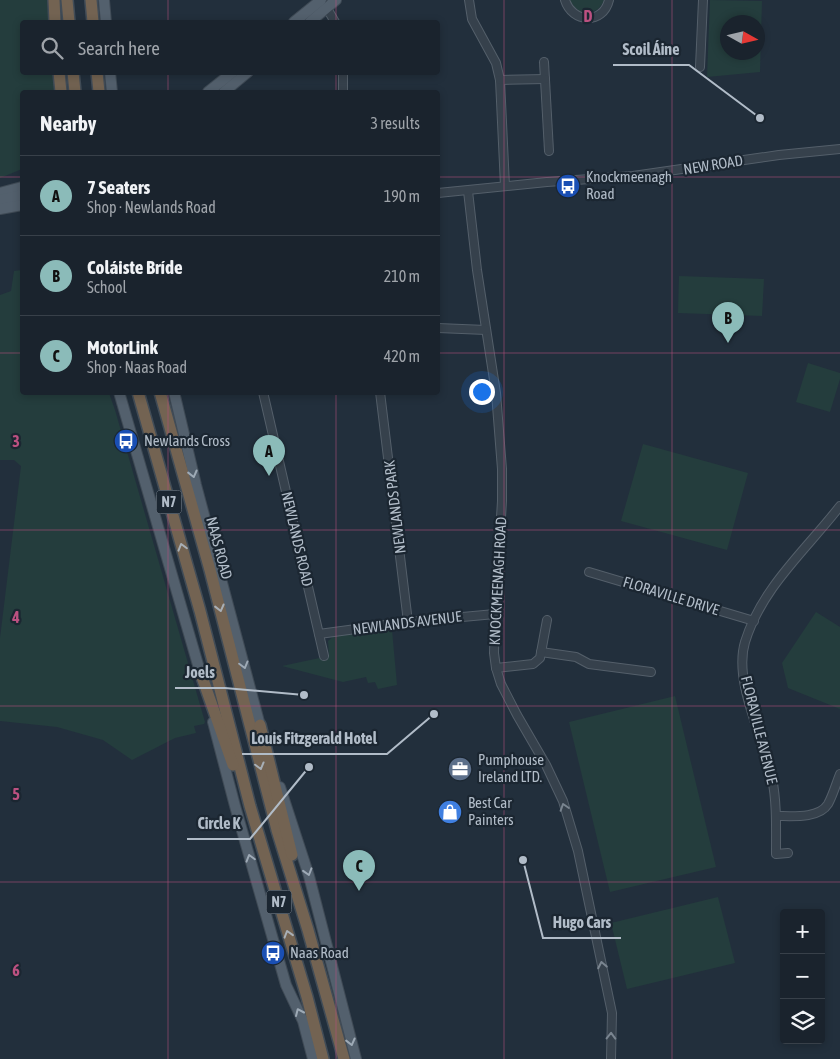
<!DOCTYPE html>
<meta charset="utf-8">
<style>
body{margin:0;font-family:"Asap Condensed",sans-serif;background:#272f39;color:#f1f3f6}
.controls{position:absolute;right:15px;bottom:15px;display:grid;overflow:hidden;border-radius:5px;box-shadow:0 2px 8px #0003}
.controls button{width:45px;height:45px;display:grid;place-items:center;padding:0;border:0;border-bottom:1px solid #384049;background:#1a232d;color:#f1f3f6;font:25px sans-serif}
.compass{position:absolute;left:720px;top:15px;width:45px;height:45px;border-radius:50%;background:#1a232d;box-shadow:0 2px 8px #0003;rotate:98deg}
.you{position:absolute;left:481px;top:391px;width:18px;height:18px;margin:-12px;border:4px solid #fff;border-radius:50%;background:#1a73e8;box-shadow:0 0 0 8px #1a73e833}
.badge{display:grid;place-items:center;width:32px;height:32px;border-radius:50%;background:#8bbbb9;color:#111;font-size:16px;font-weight:700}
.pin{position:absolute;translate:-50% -41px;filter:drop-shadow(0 1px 2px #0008)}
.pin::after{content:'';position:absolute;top:26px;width:18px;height:15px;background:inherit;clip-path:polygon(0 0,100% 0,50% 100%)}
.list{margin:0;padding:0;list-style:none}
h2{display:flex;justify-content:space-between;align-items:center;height:65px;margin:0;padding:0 20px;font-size:21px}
h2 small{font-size:16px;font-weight:400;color:#9fa4aa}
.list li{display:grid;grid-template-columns:32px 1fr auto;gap:15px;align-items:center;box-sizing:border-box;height:80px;padding:0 20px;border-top:1px solid #384049}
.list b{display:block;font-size:19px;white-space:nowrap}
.list p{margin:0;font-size:16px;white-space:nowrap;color:#9fa4aa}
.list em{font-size:16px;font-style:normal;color:#9fa4aa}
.icon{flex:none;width:28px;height:28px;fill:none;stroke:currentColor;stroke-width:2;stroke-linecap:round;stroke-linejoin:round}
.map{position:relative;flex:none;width:840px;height:1059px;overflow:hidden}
.search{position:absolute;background:#1a232d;box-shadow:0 2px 8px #0003;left:20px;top:20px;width:420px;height:55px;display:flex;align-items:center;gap:12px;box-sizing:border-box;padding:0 18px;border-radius:5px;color:#9fa4aa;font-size:19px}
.panel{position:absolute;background:#1a232d;box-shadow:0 2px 8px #0003;left:20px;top:90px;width:420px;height:305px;border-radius:5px}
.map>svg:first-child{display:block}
.green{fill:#243d3d;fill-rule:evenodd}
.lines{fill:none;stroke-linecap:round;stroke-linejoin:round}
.minor-casing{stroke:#545f6a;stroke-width:10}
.major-casing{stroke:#3f4a55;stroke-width:12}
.highway-casing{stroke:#414c57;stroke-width:14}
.minor{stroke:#36414c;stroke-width:8}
.major{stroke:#53606d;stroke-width:10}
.highway{stroke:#736352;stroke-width:11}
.oneway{stroke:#9eaab6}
.oneway2{stroke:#a8afb6}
.oneway3{stroke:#7a8590}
.grid{fill:none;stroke:#bc5181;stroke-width:1;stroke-opacity:0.55}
.labels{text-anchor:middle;stroke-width:4.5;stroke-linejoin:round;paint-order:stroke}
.shield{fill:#1b2631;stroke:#848f9b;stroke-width:1}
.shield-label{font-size:14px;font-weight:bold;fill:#b1bcc8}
.street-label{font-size:15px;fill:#b1bcc8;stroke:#1b2631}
.poi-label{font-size:15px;fill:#b1bcc8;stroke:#1b2631;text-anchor:start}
.grid-label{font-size:16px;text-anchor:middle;font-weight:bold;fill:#bc5181;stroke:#1b2631;stroke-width:4.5;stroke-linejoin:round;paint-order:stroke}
.leader{fill:none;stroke:#b1bcc8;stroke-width:2}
.callout-dot{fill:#b1bcc8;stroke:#1b2631;stroke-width:2}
.callout-label{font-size:16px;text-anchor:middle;font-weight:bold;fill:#b1bcc8;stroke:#1b2631;stroke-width:4.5;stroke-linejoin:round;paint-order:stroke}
</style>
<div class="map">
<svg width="840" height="1059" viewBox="0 0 840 1059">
<rect width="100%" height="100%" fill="#222f3c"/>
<g class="green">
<path d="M0 0H47L49 22H22V72L53 73 55 92H22V169L0 178Z"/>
<path d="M570 0H604C598 17 577 17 570 0Z"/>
<path d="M710 0 762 1 760 72 707 77ZM728 22H758V52H728Z"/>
<path d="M22 270V392L109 393 115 410 205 722 204 724 194 726 196 733 175 738 132 760 103 740 57 727 0 721V638L21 466 14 460H0V295L11 291 14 271Z"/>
<path d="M679 276 764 279 762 316 678 313Z"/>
<path d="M808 363 840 373V379L830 412 796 402Z"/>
<path d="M643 444 748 473 727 550 621 521Z"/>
<path d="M816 612 840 627V709L788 688 782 663Z"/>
<path d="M392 630 397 685 378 689 375 682 368 683 366 677 343 682 282 666 329 656 328 641 335 635Z"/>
<path d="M675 696 716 867 610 892 569 722Z"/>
<path d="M718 897 735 963 627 989 611 923Z"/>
</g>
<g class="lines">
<g class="minor-casing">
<g id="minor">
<path d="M469 0 472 19 496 63 500 80 505 186"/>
<path d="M565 0C572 23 603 25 609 0"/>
<path d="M325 5 335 22"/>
<path d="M544 62 549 151"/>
<path d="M700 67 703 0"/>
<path d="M343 72V92"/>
<path d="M500 80 545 79"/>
<path d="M468 191 477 270 496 393 502 469V501L495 614 494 653 496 668 501 684 517 715 546 765 563 801 578 851 612 1013 611 1059"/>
<path d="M438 193 547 182 633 176 779 155 840 149"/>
<path d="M438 328 486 330"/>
<path d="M263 392 324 656"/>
<path d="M380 392 408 622"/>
<path d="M589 572 754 621"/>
<path d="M319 634 408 622 495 614"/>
<path d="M541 652 576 657 589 664 651 672"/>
<path d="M496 668 533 664 540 658 547 620"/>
<path d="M776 816C791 816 819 819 828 804 833 795 836 784 840 774"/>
<path d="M788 853 776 854C776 828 777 803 772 778 764 738 733 682 745 642 762 587 806 550 840 506"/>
</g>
</g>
<g class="major-casing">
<g id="major">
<path d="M104 0 106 22"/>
<path d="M294 22 321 0"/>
<path d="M310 22 336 0"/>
<path d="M110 72 112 92"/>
<path d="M208 92 233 72"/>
<path d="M224 92 248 72"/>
<path d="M0 193 22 187"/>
<path d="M0 200 22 195"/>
<path d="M0 209 22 205"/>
<path d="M119 392 203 682"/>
<path d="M174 392 196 485 262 733"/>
<path d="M213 722 235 806 286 985 303 1021 313 1059"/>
<path d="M280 787 309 876 356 1059"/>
</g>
</g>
<g class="highway-casing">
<g id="highway">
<path d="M54 0 55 22"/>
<path d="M67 0 69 22"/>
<path d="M91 0 93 22"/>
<path d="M59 72 61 92"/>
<path d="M73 72 75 92"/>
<path d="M97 72 99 92"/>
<path d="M138 392 200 611 250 806 307 997 323 1059"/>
<path d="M160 392 210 570 277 830 308 930 344 1059"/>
<path d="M201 674 233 765"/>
<path d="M260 725 292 855"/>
</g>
</g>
<use href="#minor" class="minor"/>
<use href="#major" class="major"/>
<use href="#highway" class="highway"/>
</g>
<defs><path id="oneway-chevron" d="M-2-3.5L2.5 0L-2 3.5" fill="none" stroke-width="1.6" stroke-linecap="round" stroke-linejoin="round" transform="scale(1.25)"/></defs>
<g class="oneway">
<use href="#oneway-chevron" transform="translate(193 474) rotate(76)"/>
<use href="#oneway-chevron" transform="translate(244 665) rotate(75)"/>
<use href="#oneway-chevron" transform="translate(250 858) rotate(-106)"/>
<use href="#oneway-chevron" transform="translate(308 872) rotate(73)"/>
<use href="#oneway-chevron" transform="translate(299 1012) rotate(-114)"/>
<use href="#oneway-chevron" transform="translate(351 1042) rotate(76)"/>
</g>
<g class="oneway2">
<use href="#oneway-chevron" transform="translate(182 547) rotate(-106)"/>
<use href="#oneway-chevron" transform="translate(220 608) rotate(76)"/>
<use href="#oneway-chevron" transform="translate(260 766) rotate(75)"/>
<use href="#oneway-chevron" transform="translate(288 934) rotate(-107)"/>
</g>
<g class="oneway3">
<use href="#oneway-chevron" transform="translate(564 807) rotate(-108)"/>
<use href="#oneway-chevron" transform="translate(602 965) rotate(-101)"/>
<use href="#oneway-chevron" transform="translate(611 1036) rotate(-89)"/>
</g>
<path class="grid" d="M168 0V22M336 0V22M504 0V1059M672 0V1059M168 72V92M336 72V92M0 177H22M438 177H840M0 353H22M438 353H840M168 392V1059M336 392V1059M0 530H840M0 706H840M0 882H840"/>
<defs>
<g id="bus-disc" transform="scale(1.25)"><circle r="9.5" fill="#1a4fb4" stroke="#1b2631"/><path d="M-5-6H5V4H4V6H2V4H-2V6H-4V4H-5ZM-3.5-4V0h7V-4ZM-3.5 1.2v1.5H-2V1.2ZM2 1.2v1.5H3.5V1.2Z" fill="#fff"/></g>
<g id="office-disc" transform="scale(1.25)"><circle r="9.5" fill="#5c6f8a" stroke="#1b2631"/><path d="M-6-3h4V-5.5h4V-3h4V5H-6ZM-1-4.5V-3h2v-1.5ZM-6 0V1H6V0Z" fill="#fff"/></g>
<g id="shop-disc" transform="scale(1.25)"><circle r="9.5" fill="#3f7fe0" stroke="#1b2631"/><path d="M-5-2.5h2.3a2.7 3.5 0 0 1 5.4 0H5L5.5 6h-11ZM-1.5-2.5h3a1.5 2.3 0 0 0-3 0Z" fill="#fff"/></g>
</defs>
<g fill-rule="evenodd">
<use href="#bus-disc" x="568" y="186"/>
<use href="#bus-disc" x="126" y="441"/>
<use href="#office-disc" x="460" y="769"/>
<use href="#shop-disc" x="450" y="812"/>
<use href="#bus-disc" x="273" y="953"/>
</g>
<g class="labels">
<g class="shield">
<rect x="156.5" y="490.5" width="25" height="23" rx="4"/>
<rect x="266.5" y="890.5" width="25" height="23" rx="4"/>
</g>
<g class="shield-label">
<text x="169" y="507">N7</text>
<text x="279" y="907">N7</text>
</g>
<g class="street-label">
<text transform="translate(713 165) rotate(-9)" y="5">NEW ROAD</text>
<text transform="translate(395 507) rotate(-97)" y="5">NEWLANDS PARK</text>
<text transform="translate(297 539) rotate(77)" y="5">NEWLANDS ROAD</text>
<text transform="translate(219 548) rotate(75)" y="5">NAAS ROAD</text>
<text transform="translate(498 581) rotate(-87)" y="5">KNOCKMEENAGH ROAD</text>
<text transform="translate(671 596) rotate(17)" y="5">FLORAVILLE DRIVE</text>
<text transform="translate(407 623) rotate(-7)" y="5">NEWLANDS AVENUE</text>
<text transform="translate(759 730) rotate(76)" y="5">FLORAVILLE AVENUE</text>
</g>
<g class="poi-label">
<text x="586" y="182">Knockmeenagh<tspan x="586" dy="17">Road</tspan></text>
<text x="144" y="446">Newlands Cross</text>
<text x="478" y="765">Pumphouse<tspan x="478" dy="17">Ireland LTD.</tspan></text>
<text x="468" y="808">Best Car<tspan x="468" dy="17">Painters</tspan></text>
<text x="290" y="958">Naas Road</text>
</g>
</g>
<g class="grid-label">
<text x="588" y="22">D</text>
<text x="16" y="447">3</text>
<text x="16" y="623">4</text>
<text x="16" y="800">5</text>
<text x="16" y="976">6</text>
</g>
<path class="leader" d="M760 118L689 65H613M304 695L225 688H175M434 714L387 754H242M309 767L250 839H187M523 860L543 938H621"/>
<g class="callout-dot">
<circle cx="760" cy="118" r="5"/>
<circle cx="304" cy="695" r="5"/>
<circle cx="434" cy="714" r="5"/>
<circle cx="309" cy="767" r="5"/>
<circle cx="523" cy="860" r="5"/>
</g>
<g class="callout-label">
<text x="651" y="55">Scoil Áine</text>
<text x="200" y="678">Joels</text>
<text x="314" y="744">Louis Fitzgerald Hotel</text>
<text x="219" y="829">Circle K</text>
<text x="582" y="928">Hugo Cars</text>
</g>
</svg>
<div class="controls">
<button>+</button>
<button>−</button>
<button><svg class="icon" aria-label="layers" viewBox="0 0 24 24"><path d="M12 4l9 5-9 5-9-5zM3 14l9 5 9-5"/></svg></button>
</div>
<svg class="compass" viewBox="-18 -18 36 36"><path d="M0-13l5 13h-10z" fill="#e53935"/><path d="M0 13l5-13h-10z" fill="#9fa4aa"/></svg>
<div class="you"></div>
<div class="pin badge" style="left:269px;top:476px">A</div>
<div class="pin badge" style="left:728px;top:343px">B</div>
<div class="pin badge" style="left:359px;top:891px">C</div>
<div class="search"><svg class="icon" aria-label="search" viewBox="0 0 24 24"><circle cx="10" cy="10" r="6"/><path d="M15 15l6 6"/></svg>Search here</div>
<section class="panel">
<h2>Nearby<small>3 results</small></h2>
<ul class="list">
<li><span class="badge">A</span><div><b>7 Seaters</b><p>Shop · Newlands Road</p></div><em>190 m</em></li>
<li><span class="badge">B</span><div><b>Coláiste Bríde</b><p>School</p></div><em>210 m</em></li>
<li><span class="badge">C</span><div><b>MotorLink</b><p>Shop · Naas Road</p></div><em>420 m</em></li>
</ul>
</section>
</div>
